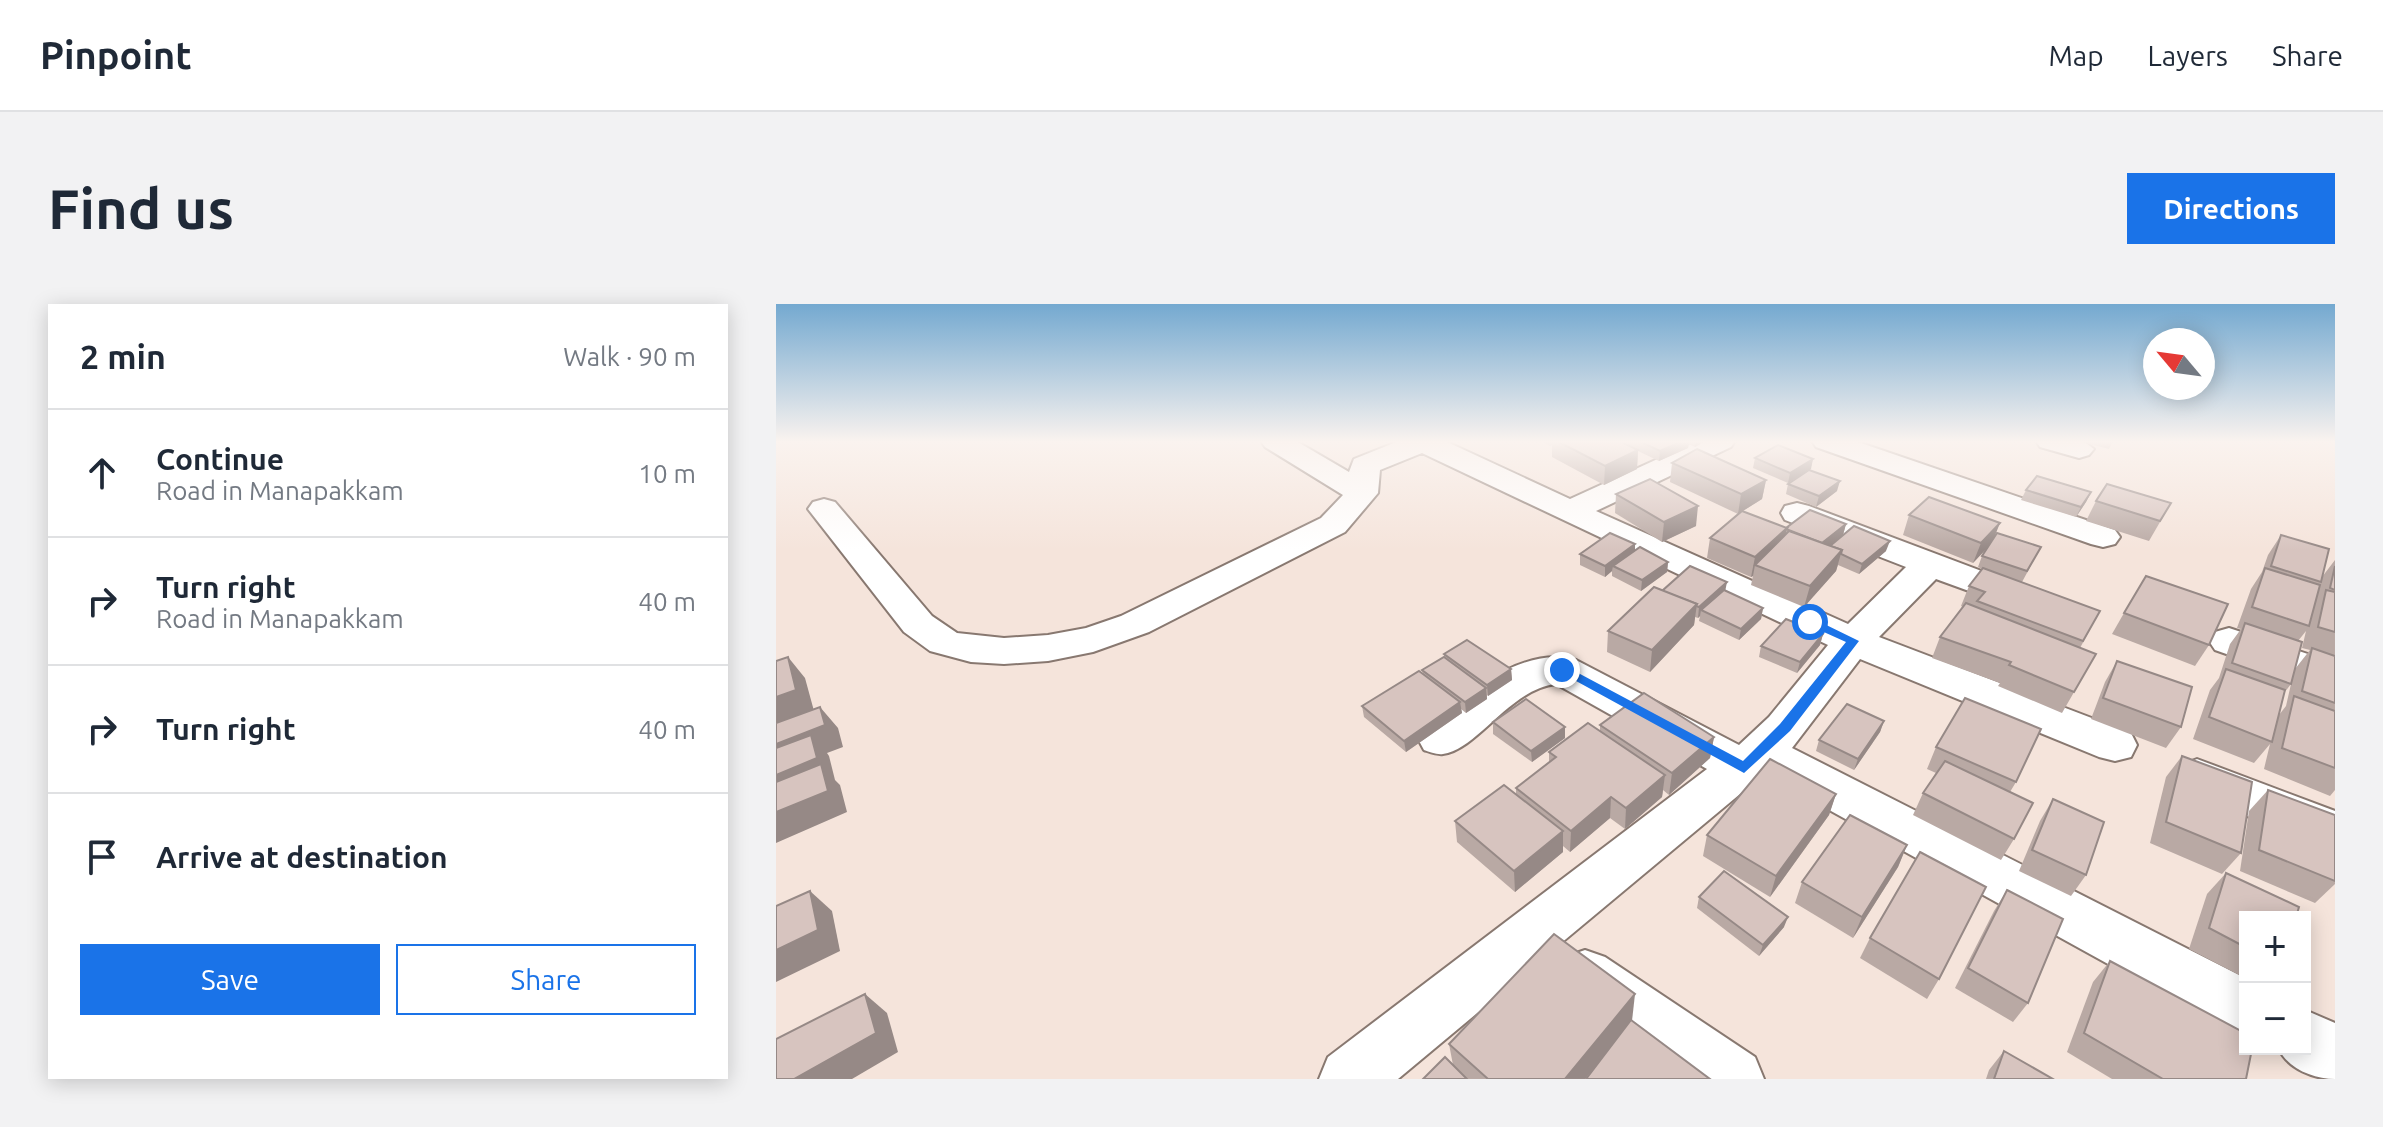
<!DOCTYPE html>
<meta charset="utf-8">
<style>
body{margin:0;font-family:Ubuntu,sans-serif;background:#f2f2f3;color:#1f2937}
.controls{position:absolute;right:24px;bottom:24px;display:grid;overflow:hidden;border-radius:0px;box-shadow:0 4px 20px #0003}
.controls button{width:72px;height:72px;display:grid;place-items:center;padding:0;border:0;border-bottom:2px solid #e0e1e3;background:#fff;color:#1f2937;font:40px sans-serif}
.compass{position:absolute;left:1367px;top:24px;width:72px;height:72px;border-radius:50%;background:#fff;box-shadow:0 4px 20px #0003;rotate:299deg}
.stop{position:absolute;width:24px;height:24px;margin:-18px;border:6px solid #1a73e8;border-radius:50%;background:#fff}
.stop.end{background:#1a73e8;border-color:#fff;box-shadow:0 2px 8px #0008}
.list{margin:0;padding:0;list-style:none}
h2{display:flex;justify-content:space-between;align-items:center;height:104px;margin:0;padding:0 32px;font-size:34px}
h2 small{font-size:26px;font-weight:400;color:#747a83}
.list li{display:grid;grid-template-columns:52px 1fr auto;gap:24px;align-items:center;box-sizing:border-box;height:128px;padding:0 32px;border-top:2px solid #e0e1e3}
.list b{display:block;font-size:30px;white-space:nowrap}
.list p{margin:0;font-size:26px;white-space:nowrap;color:#747a83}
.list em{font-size:26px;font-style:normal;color:#747a83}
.actions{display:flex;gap:16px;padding:24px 32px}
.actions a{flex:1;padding:18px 0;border:2px solid #1a73e8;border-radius:0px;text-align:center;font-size:28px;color:#1a73e8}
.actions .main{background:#1a73e8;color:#fff}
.icon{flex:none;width:44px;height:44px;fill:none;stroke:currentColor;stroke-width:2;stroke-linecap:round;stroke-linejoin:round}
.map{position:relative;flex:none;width:1559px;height:775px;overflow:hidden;border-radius:0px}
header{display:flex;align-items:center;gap:48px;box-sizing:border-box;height:112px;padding:0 40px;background:#fff;border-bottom:2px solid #e0e1e3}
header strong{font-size:38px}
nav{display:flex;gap:44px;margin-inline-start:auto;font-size:28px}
.intro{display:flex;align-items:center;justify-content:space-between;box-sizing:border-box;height:192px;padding:0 48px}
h1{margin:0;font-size:56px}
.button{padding:20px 36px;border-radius:0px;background:#1a73e8;color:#fff;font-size:28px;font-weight:700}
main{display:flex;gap:48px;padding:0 48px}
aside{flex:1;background:#fff;border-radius:0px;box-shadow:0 4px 20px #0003}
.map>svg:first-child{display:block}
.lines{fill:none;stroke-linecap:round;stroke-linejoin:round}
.minor-casing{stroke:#887870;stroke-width:4}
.minor{fill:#fff;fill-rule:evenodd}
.wall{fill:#b9a9a4;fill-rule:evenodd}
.shaded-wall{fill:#968986}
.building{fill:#d7c4bf;stroke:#968986;stroke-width:2}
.route{fill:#1a73e8}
</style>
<header>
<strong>Pinpoint</strong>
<nav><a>Map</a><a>Layers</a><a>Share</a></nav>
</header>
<div class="intro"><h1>Find us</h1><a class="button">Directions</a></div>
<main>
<aside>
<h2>2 min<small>Walk · 90 m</small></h2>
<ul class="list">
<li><svg class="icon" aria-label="ahead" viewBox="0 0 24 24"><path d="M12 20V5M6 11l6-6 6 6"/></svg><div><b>Continue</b><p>Road in Manapakkam</p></div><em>10 m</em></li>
<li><svg class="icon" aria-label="right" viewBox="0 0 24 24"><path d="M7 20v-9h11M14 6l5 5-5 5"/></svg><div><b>Turn right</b><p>Road in Manapakkam</p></div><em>40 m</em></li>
<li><svg class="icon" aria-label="right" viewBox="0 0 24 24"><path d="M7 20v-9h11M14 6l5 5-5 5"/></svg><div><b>Turn right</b></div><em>40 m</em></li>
<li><svg class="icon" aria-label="arrive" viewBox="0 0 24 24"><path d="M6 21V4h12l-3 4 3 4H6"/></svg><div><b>Arrive at destination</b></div></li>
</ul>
<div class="actions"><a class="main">Save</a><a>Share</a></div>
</aside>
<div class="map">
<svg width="1559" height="775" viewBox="0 0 1559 775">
<rect width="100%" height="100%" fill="#f5e4db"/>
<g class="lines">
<g class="minor-casing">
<g id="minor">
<path d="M485 137H520L573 168 578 155 623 137H669L794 195 921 137H959L955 143 820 207 1072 320 1130 263 1009 216 1005 209 1009 202 1021 199 1033 202 1261 288 1267 296 1261 304 1248 307 1160 275 1103 333 1355 429 1361 441 1355 453 1339 457 1323 453 1084 355 1016 444 1469 674V732L1448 724 988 470 622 775H543L552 753 931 465 780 380C734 385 701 446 667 450 661 451 654 448 648 446L642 435 648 424C691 392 743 341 800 356L963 441 993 413 1052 341 646 149 604 166 602 189 569 228 373 328 317 348 272 357 228 360 195 358 154 347 128 328 32 205 37 198 48 195 59 198 156 312 181 329 228 334 272 331 310 324 345 312 545 214 567 191 489 143Z"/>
<path d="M1036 137H1079L1339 226 1344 233 1339 240 1327 243 1315 240 1040 143Z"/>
<path d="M1260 137H1307L1318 145 1313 151 1303 154 1264 143Z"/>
<path d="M1453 324 1559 359V388L1439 346 1433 337 1439 328Z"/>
<path d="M1421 455 1559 507V548L1405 485 1398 473 1405 461Z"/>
<path d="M809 646 829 653 979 753 988 775H905L789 691 781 672 789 653Z"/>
<path d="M1529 706 1559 719V775C1538 775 1512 765 1503 745H1529Z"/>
</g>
</g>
<use href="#minor" class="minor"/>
</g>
<g class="wall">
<path d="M766 137H929L919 143 913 140 912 144 883 157 862 147 861 165 828 181 776 153V141L774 142Z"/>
<path d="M1302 137H1337L1333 145Z"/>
<path d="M979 154 1037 155 1034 166 1061 187 1040 203 1010 190 1012 180 1026 170 1012 179 977 164Z"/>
<path d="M896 159 990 176 986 195 962 210 894 178Z"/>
<path d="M1250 186 1315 188 1310 198 1300 213 1245 196Z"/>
<path d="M840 190 920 222 886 238 839 209Z"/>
<path d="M1320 197 1395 199 1373 237 1310 217Z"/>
<path d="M1133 211 1216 237 1265 243 1246 278 1324 307 1304 344 1320 350 1286 409 1222 382 1224 379 1156 354 1164 333 1187 303 1185 302 1193 282 1206 265 1202 263 1206 252 1214 240 1197 259 1127 231Z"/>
<path d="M1070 220 1067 231 1110 247 1083 270 1062 261 1060 267 1028 303 975 281 977 272 975 273 931 254 934 234 1010 224Z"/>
<path d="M1505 231 1546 273 1559 256V486L1554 492 1488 465 1494 440 1478 459 1417 435 1434 386 1443 374 1454 340 1465 325 1461 324 1475 285 1486 268 1492 251ZM1530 327 1526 344 1534 346 1519 365 1522 337ZM1515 380 1510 402 1503 411 1508 389Z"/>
<path d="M859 240V247L892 258 891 268 865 287 836 272V267L829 273 804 261V250Z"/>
<path d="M886 287H949L987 304 985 315 963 336 923 317 924 312 922 314 919 313 918 321 874 368 831 348 832 327Z"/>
<path d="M1348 309 1433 341 1419 362 1336 330Z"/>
<path d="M1047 330 1044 341 1021 369 983 353 985 342Z"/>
<path d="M668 350 735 365 736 376 712 392 711 391V395L690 409 685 405 686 409 630 448 588 413 586 402 647 370 646 366 668 354Z"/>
<path d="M1341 357 1405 423 1390 444 1315 415 1329 378Z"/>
<path d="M1108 417 1104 428 1078 466 1040 447 1043 436Z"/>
<path d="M717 418 789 423V434L756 458 717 430Z"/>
<path d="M824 421 938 433 934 454 893 491 887 486 886 493 849 525 834 514 794 548 787 542V548L739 588 681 538 679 517 740 491V484L773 459V448L824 427Z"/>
<path d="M1160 443 1240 478 1234 488 1238 535 1225 556 1137 511 1147 489 1160 469 1151 465Z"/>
<path d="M1406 452 1465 549 1446 570 1374 539 1390 473Z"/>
<path d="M1492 486 1559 511V580L1539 599 1464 567 1473 507Z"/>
<path d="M1060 490 1053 511 994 593 927 552 931 531Z"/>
<path d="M1277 495 1310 571 1295 592 1243 567 1264 517Z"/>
<path d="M1131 541 1122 563 1077 634 1019 599 1026 578Z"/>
<path d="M1450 569 1469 613V674L1413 645 1431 590Z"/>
<path d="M1231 586 1252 699 1237 718 1179 684 1218 607Z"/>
<path d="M923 593 1008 623 983 652 921 604Z"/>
<path d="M1094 634 1163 675 1151 695 1084 654Z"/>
<path d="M1334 657 1470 775H1336L1291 748 1317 678Z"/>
<path d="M673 740 833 745 809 775H647L677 761Z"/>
<path d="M1228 747 1277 775H1210L1213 766Z"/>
</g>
<g class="shaded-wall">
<path d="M906 137H913L912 144 883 157 884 147Z"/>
<path d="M920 137H929L919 143Z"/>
<path d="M862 146 861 165 828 181 829 162Z"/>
<path d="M1037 155 1035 165 1012 179 1014 169Z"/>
<path d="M990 176 986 195 962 210 965 190Z"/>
<path d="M1064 177 1061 187 1040 203 1043 192Z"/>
<path d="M1315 188 1310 198 1300 213 1305 203Z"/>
<path d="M922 202 920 222 886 238 888 218Z"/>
<path d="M1224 219 1216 239 1197 259 1205 239Z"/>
<path d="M1070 220 1067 231 1043 251 1045 240Z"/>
<path d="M1011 224 1007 244 979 261 977 272 975 273 979 253Z"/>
<path d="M1114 237 1110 247 1083 270 1086 260Z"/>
<path d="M859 240V251L837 262 836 267 829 273V262Z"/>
<path d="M1066 246 1060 267 1028 303 1034 282Z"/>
<path d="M892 258 891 268 865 287 866 276Z"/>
<path d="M951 278 949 288 925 306 924 312 922 314 923 303Z"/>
<path d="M921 300 918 321 874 368 876 346Z"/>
<path d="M987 304 985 315 963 336 965 325Z"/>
<path d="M1047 330 1044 341 1021 369 1024 358Z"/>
<path d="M12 353 29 374 38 407 0 421V393Z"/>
<path d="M735 365 736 376 712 392 711 381Z"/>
<path d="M710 384 711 395 690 409 689 398Z"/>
<path d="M684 398 686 409 630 448 628 437Z"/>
<path d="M44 403 62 424 67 443 51 449 53 452 59 476 64 481 71 508 0 539V440Z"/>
<path d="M1108 417 1104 428 1078 466 1082 455Z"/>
<path d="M789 423V434L756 458 755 447Z"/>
<path d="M938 433 934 454 893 491 896 469Z"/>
<path d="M889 471 886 493 849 525 850 504Z"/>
<path d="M1060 490 1053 511 994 593 1000 572Z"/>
<path d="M835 493 834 514 794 548 795 527Z"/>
<path d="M787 527V548L739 588 738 567Z"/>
<path d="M1131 541 1122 563 1077 634 1086 613Z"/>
<path d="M34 587 56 607 64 647 0 678V646Z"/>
<path d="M1012 613 1008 623 983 652 987 641Z"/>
<path d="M89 690 111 709 122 748 76 775H18Z"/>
<path d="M859 690 856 717 809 775H789Z"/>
</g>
<g class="building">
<path d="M781 137H843L862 146 829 162Z"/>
<path d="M863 137H906L884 147Z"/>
<path d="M1002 141 1037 155 1014 169 979 154Z"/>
<path d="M921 145 990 176 965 190 896 159Z"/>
<path d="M1033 166 1064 177 1043 192 1012 180Z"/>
<path d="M1261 172 1315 188 1305 203 1250 186Z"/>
<path d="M874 175 922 202 888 218 840 190Z"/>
<path d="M1331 180 1395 199 1384 217 1320 197Z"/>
<path d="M1153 193 1224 219 1205 239 1133 211Z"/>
<path d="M1034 206 1070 220 1046 239 1010 225 1011 224H1010Z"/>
<path d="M966 207 1011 224 979 253 934 234Z"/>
<path d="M1078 222 1114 237 1086 260 1065 250 1066 246 1054 242Z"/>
<path d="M1013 227 1066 246 1034 282 979 261Z"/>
<path d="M834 229 859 240 829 262 804 250Z"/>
<path d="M1221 229 1265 243 1251 267 1206 252Z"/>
<path d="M1505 231 1553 245 1545 278 1495 262Z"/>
<path d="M864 243 892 258 866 276 837 262Z"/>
<path d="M914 262 951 278 923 303 920 302 921 300 886 287Z"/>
<path d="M1559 262V286L1554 284Z"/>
<path d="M1207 264 1324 307 1307 337 1201 297 1209 288 1193 282Z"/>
<path d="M1489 264 1544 281 1533 322 1476 303Z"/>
<path d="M1370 272 1452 300 1433 341 1348 309Z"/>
<path d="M878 283 921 300 876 346 832 327Z"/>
<path d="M948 286 987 304 965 325 925 306Z"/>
<path d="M1550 286 1559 288V328L1542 323Z"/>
<path d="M1190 299 1320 350 1298 388 1233 361 1235 358 1164 333Z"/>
<path d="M1010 315 1047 330 1024 358 985 342Z"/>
<path d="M1469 319 1526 338 1515 380 1456 359Z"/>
<path d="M691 336 735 365 711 381 668 350Z"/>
<path d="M1536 344 1559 352V399L1526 387Z"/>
<path d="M12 353 20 386 0 393V357Z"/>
<path d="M668 353 710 384 689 398 646 366Z"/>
<path d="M1341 357 1416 383 1405 423 1327 394Z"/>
<path d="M1450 365 1509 386 1496 438 1433 413Z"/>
<path d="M643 367 684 398 628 437 586 402Z"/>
<path d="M868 389 938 433 896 469 824 421Z"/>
<path d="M1518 392 1559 407V464L1506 444Z"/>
<path d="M1189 394 1265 425 1240 478 1160 443Z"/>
<path d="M750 395 789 423 755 447 717 418Z"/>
<path d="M1071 400 1108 417 1082 455 1043 436Z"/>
<path d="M44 403 49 421 0 440V419Z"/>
<path d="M812 419 889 471 850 504 835 493 795 527 740 484 780 453 773 448Z"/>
<path d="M35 431 41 454 0 471V444Z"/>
<path d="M1406 452 1476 478 1465 549 1390 518Z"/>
<path d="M994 455 1060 490 1000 572 931 531Z"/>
<path d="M1169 457 1257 499 1238 535 1147 489Z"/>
<path d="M45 460 52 487 0 508V478Z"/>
<path d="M728 481 787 527 738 567 679 517Z"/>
<path d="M1492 486 1559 511V577L1483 546Z"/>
<path d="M1277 495 1328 518 1310 571 1256 546Z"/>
<path d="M1074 511 1131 541 1086 613 1026 578Z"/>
<path d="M1144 548 1210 583 1163 675 1094 634Z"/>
<path d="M948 567 1012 613 987 641 923 593Z"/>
<path d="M1450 569 1523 603 1520 613H1469V643L1433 624Z"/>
<path d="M1231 586 1287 615 1252 699 1192 664Z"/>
<path d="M34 587 42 626 0 646V602Z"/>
<path d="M778 630 859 690 789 775H712L673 740Z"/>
<path d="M1334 657 1469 729V745H1476L1470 775H1387L1308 729Z"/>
<path d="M89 690 100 729 18 775H0V735Z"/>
<path d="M855 716 934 775H810Z"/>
<path d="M1228 747 1277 775H1218Z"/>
<path d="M669 753 691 775H647Z"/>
</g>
<linearGradient id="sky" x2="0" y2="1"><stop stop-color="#74a9d0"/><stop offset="0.56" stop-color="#faf3ef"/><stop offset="1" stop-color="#faf3ef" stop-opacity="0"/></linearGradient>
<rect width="1559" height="246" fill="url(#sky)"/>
<path class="route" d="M1030 315H1038L1083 337 1014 427 968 469 780 366 791 363 967 457 1004 420 1070 338 1030 320Z"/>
</svg>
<div class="controls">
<button>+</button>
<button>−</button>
</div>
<svg class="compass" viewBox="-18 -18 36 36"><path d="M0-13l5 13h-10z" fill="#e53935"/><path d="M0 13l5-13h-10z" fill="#747a83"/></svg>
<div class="stop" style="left:1034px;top:318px"></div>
<div class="stop end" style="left:786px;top:366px"></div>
</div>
</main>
